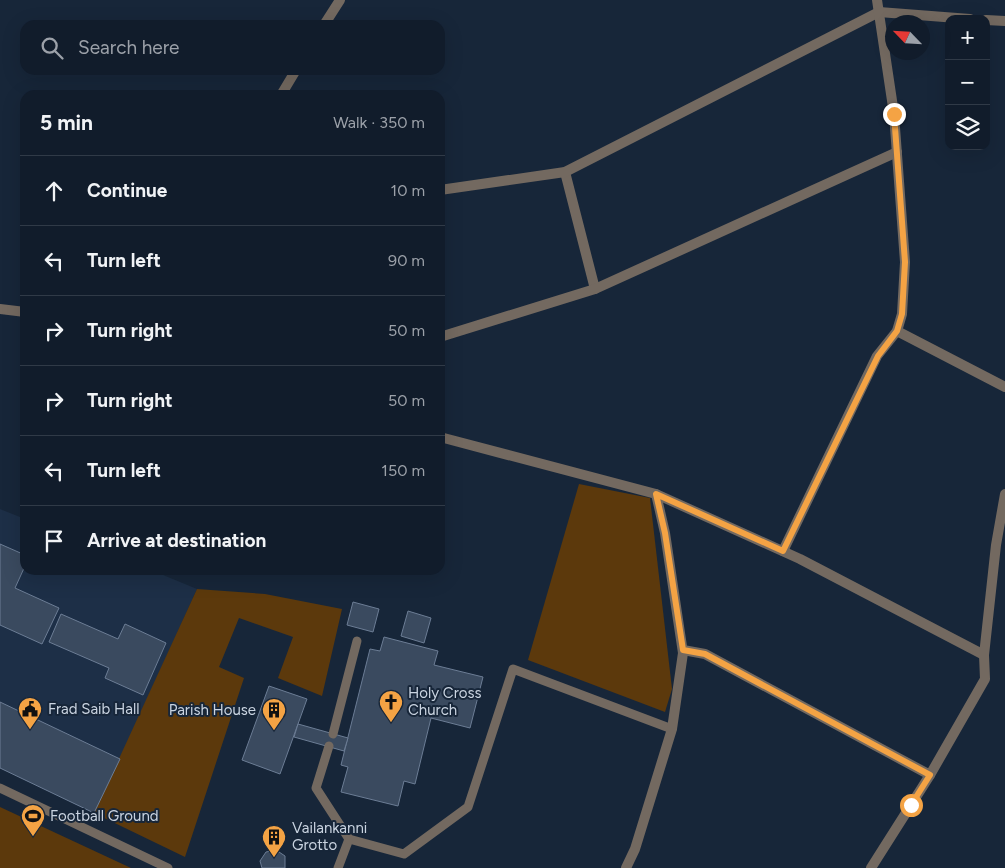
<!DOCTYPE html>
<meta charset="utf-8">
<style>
body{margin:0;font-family:Figtree,sans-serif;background:#1a2533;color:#f1f3f6}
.controls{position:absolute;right:15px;top:15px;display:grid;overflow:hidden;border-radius:10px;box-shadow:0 5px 20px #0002}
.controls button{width:45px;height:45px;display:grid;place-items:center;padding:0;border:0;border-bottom:1px solid #303a47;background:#111c2b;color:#f1f3f6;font:25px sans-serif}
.compass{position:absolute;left:885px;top:15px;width:45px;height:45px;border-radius:50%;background:#111c2b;box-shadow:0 5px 20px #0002;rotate:295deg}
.stop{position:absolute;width:15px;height:15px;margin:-11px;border:4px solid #f4a344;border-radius:50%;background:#fff}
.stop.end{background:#f4a344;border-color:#fff;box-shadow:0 1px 5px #0008}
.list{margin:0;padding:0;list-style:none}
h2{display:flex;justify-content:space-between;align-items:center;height:65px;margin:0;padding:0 20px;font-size:21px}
h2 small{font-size:16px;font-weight:400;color:#9ca1a9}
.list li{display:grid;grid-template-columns:32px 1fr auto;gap:15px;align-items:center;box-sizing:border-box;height:70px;padding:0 20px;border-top:1px solid #303a47}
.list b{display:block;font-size:19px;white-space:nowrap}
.list em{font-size:16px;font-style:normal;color:#9ca1a9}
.icon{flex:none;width:28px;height:28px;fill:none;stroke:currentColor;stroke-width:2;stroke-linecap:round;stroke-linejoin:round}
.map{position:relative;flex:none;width:1005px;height:868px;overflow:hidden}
.search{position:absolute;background:#111c2b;box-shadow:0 5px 20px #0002;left:20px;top:20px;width:425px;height:55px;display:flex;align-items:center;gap:12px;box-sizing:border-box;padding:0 18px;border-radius:15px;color:#9ca1a9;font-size:19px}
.panel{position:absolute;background:#111c2b;box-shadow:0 5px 20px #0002;left:20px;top:90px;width:425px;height:485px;border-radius:15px}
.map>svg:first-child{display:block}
.built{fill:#1d2f47}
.green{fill:#5c390c}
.building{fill:#3a4a5f;stroke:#6c7d95}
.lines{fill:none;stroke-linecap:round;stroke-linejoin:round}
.lane{stroke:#736960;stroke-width:9}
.street{stroke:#736960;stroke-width:10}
.route{stroke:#f4a344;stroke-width:6}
.labels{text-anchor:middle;stroke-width:4;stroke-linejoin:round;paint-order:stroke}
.poi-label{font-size:15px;fill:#cad4e1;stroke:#172639;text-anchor:start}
</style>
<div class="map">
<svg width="1005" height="868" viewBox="0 0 1005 868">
<rect width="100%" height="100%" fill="#172639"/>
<path class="built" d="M0 509 25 519V570H151L197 589 120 759 0 702Z"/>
<g class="green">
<path d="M579 484 650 498 672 689 665 712 528 660Z"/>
<path d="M197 589 265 594 342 609 322 696 278 678 293 637 239 618 219 667 244 678 185 857 94 813Z"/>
<path d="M0 807 131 868H0Z"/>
</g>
<g class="building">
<path d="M0 544 25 555V566L15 588 59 608 42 644 0 625Z"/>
<path d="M353 602 379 609 373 632 347 625Z"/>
<path d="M408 611 431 618 424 643 401 636Z"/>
<path d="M61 614 118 639 125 624 166 643 143 695 105 678 109 668 49 642Z"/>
<path d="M384 637 438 651 434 665 483 677 470 728 431 718 415 784 404 781 398 806 341 792 348 767 341 765 370 649 380 651Z"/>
<path d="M269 686 307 699 280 774 242 760Z"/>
<path d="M0 702 120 759 94 813 0 768Z"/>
<path d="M298 724 348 738 344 751 294 737Z"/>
<path d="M276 850 285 856V868H262L260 861 266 852Z"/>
</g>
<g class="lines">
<g class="lane">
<path d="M333 734 357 641"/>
<path d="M329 746 316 788 349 839 338 868"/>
<path d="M0 788 168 868"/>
<path d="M349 839 404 854 468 807 513 669 672 729"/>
</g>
<g class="street">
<path d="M986 20 1005 21"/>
<path d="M324 25 340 0"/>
<path d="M281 95 296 70"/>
<path d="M565 172 595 289"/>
<path d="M440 190 565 172 879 12 970 19"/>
<path d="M0 309 25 312"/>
<path d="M897 331 1005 387"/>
<path d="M440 337 595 289 897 152"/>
<path d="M440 437 656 494 665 533 683 653 672 729 635 849 626 868"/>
<path d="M656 494 800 559 984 655"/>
<path d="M783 551 877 356 897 331 902 314 905 262 894 114 877 0"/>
<path d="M683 650 705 654 930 775 985 679 984 655 996 545 1005 494"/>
<path d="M871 868 930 775"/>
</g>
</g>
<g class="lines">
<path class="route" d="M894 114 905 262 902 314 897 331 878 356 783 551 656 494 665 533 683 650 705 654 930 775 911 805"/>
</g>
<defs>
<g id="church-pin" transform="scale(1.25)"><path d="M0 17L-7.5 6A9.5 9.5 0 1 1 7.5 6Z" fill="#f4a344" stroke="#172639"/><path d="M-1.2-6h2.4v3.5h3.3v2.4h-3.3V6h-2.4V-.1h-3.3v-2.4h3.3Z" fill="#111"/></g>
<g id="civic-pin" transform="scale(1.25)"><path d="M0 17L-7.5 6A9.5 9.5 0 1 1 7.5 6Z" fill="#f4a344" stroke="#172639"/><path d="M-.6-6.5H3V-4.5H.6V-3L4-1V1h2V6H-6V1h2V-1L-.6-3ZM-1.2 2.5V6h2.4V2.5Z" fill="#111"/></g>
<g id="building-pin" transform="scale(1.25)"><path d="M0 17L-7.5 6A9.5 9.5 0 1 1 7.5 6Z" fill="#f4a344" stroke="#172639"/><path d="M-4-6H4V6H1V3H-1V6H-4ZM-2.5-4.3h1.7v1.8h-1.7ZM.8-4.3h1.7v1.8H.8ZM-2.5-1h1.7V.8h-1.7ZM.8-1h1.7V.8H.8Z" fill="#111"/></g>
<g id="stadium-pin" transform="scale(1.25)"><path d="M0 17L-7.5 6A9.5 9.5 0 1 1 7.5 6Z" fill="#f4a344" stroke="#172639"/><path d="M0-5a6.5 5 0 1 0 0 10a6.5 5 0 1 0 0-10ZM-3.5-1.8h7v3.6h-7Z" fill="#111"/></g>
</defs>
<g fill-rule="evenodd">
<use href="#church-pin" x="391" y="702"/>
<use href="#civic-pin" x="30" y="709"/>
<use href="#building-pin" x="274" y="710"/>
<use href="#stadium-pin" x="33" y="816"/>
<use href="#building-pin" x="274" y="837"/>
</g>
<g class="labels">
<g class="poi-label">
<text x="408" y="698">Holy Cross<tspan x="408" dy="17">Church</tspan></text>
<text x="48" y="714">Frad Saib Hall</text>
<text x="256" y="715" text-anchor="end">Parish House</text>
<text x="50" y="821">Football Ground</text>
<text x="292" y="833">Vailankanni<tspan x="292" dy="17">Grotto</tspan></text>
</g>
</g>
</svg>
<div class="controls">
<button>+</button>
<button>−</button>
<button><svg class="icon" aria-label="layers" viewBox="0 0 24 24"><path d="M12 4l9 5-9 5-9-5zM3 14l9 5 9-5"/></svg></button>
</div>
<svg class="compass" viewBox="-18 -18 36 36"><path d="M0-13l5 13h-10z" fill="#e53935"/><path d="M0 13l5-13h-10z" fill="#9ca1a9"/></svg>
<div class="stop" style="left:911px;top:805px"></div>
<div class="stop end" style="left:894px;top:114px"></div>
<div class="search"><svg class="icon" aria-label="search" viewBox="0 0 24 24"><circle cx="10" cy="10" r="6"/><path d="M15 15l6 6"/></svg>Search here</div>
<section class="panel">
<h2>5 min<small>Walk · 350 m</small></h2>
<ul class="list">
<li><svg class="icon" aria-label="ahead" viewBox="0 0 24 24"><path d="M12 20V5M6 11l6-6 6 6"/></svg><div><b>Continue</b></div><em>10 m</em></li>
<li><svg class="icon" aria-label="left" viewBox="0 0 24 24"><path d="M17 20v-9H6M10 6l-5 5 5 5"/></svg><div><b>Turn left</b></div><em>90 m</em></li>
<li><svg class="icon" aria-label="right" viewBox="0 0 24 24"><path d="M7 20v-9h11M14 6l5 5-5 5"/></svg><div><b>Turn right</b></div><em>50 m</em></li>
<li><svg class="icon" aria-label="right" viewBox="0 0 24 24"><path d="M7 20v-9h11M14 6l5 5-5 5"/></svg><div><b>Turn right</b></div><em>50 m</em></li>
<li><svg class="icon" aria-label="left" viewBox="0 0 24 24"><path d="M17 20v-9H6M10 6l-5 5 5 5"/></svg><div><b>Turn left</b></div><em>150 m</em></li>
<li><svg class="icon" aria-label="arrive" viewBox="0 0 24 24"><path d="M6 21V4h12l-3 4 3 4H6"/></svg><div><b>Arrive at destination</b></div></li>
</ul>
</section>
</div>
